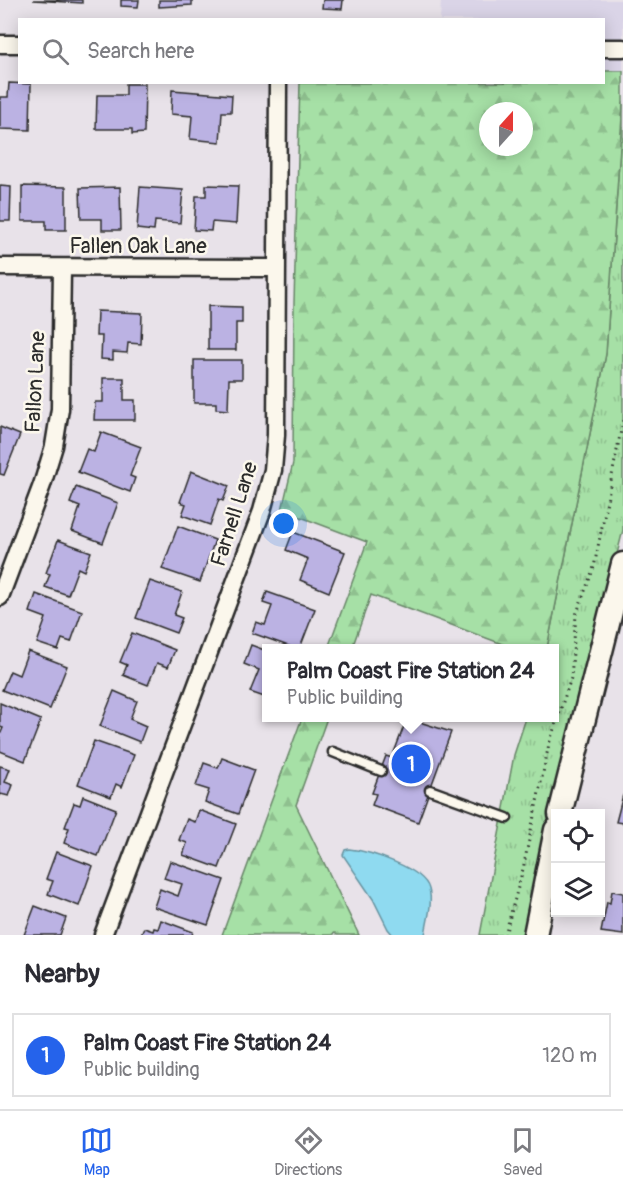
<!DOCTYPE html>
<style>
body{margin:0;font-family:Pangolin,sans-serif;background:#f7f7f7;color:#2b2b33}
.controls{position:absolute;right:18px;bottom:18px;display:grid;overflow:hidden;border-radius:0px;box-shadow:0 3px 15px #0003}
.controls button{width:54px;height:54px;display:grid;place-items:center;padding:0;border:0;border-bottom:2px solid #e1e1e2;background:#fff;color:#2b2b33;font:30px sans-serif}
.compass{position:absolute;left:479px;top:102px;width:54px;height:54px;border-radius:50%;background:#fff;box-shadow:0 3px 15px #0003;rotate:21deg}
.you{position:absolute;left:284px;top:524px;width:21px;height:21px;margin:-15px;border:4px solid #fff;border-radius:50%;background:#1a73e8;box-shadow:0 0 0 9px #1a73e833}
.badge{display:grid;place-items:center;width:39px;height:39px;border-radius:50%;background:#2563eb;color:#fff;font-size:20px;font-weight:700}
.pin{position:absolute;translate:-50% -50%;border:3px solid #fff;box-shadow:0 2px 6px #0006}
.popup{position:absolute;left:262px;top:644px;width:297px;height:78px;box-sizing:border-box;display:grid;place-content:center;border-radius:0px;background:#fff;filter:drop-shadow(0 2px 4px #0005);font-size:20px;white-space:nowrap;color:#7c7c81}
.popup b{font-size:22px;color:#2b2b33}
.popup::after{content:'';position:absolute;left:50%;top:100%;margin-left:-12px;border:12px solid transparent;border-top-color:#fff}
.list{margin:0;padding:0;list-style:none}
h2{display:flex;justify-content:space-between;align-items:center;height:78px;margin:0;padding:0 24px;font-size:26px}
h2 small{font-size:20px;font-weight:400;color:#7c7c81}
.list li{display:grid;grid-template-columns:39px 1fr auto;gap:18px;align-items:center;box-sizing:border-box;height:84px;margin:0 12px 12px;padding:0 12px;border:2px solid #e1e1e2;border-radius:0px}
.list b{display:block;font-size:22px;white-space:nowrap}
.list p{margin:0;font-size:20px;white-space:nowrap;color:#7c7c81}
.list em{font-size:20px;font-style:normal;color:#7c7c81}
.icon{flex:none;width:33px;height:33px;fill:none;stroke:currentColor;stroke-width:2;stroke-linecap:round;stroke-linejoin:round}
.map{position:relative;flex:none;width:623px;height:935px;overflow:hidden}
.search{position:absolute;background:#fff;box-shadow:0 3px 15px #0003;left:18px;right:18px;top:18px;height:66px;display:flex;align-items:center;gap:15px;box-sizing:border-box;padding:0 21px;border-radius:0px;color:#7c7c81;font-size:22px}
.sheet{height:174px;background:#fff}
nav{display:flex;justify-content:space-around;align-items:center;box-sizing:border-box;height:84px;border-top:2px solid #e1e1e2;background:#fff;font-size:16px;color:#7c7c81}
nav a{display:grid;justify-items:center;gap:3px}
nav .on{color:#2563eb}
.map>svg:first-child{display:block}
.built{fill:#dad4e7}
.grass{fill:url(#grass-tufts);stroke:#688668;stroke-width:1.5}
.forest{fill:url(#forest-firs);stroke:#688668;stroke-width:1.5;fill-rule:evenodd}
.water{fill:#8fdaf0;stroke:#6794a1;stroke-width:1.5}
.building{fill:#bbb2e3;stroke:#2b2b2b;stroke-width:1.5}
.lines{fill:none;stroke-linecap:round;stroke-linejoin:round}
.lane-casing{stroke:#2b2b2b;stroke-width:13}
.street-casing{stroke:#2b2b2b;stroke-width:21}
.secondary-casing{stroke:#2b2b2b;stroke-width:27}
.path{stroke:#2b2b2b;stroke-width:3;stroke-dasharray:1.5 4.5;stroke-linecap:butt}
.lane{stroke:#fbf7ec;stroke-width:8}
.street{stroke:#fbf7ec;stroke-width:16}
.secondary{stroke:#fbf7ec;stroke-width:22}
.labels{text-anchor:middle;stroke-width:5;stroke-linejoin:round;paint-order:stroke}
.street-label{font-size:21px;fill:#2b2b2b;stroke:#fbf7ec}
</style>
<div class="map">
<svg width="623" height="935" viewBox="0 0 623 935">
<defs>
<pattern id="grass-tufts" width="24" height="20" patternUnits="userSpaceOnUse" patternTransform="scale(1.5)"><rect width="24" height="20" fill="#a6e0a6"/><path d="M3 7l-1-3M5 7V3M7 7l1-3M15 17l-1-3M17 17v-4M19 17l1-3" fill="none" stroke="#8fc08f"/></pattern>
<pattern id="forest-firs" width="22" height="20" patternUnits="userSpaceOnUse" patternTransform="scale(1.5)"><rect width="22" height="20" fill="#a6e0a6"/><path d="M5 1l3.5 6h-7zM16 11l3.5 6h-7z" fill="#8fc08f"/></pattern>
</defs>
<rect width="100%" height="100%" fill="#e8e2e9"/>
<filter id="ink" filterUnits="userSpaceOnUse"><feTurbulence type="fractalNoise" baseFrequency=".0167" numOctaves="2"/><feDisplacementMap in="SourceGraphic" scale="12" xChannelSelector="R" yChannelSelector="G"/><feConvolveMatrix kernelMatrix="1 2 1 2 8 2 1 2 1" color-interpolation-filters="sRGB"/></filter>
<g filter="url(#ink)">
<path class="built" d="M441 0H623V71H604V20H440Z"/>
<path class="grass" d="M623 102V530L541 859 527 935H480L514 755 526 718H555V648H547L606 354Z"/>
<g class="forest">
<path d="M604 71H623V102L606 354 547 648H513L371 595 352 648H328L367 542 282 510 293 463 294 303 300 83 604 82ZM488 111H524V147H488Z"/>
<path d="M302 718H327L296 805 359 935H337L335 933 331 935H222Z"/>
</g>
<path class="water" d="M349 849C368 851 424 868 429 889 433 903 427 921 425 935H393L388 929 373 899 343 855 345 850Z"/>
<g class="building">
<path d="M33 0H82V3Z"/>
<path d="M121 0H139L138 7 121 6Z"/>
<path d="M159 0H192V5L159 7Z"/>
<path d="M323 0H343L342 9 322 8Z"/>
<path d="M9 83 31 84 30 130 0 129V97H8Z"/>
<path d="M126 84H145L144 133 132 134V129H96L97 95H126Z"/>
<path d="M172 90 232 95 231 112H222L220 142 190 139 192 116 171 114Z"/>
<path d="M206 185 238 186 236 224 212 222 211 231 194 230 196 196H206Z"/>
<path d="M0 186 11 187 10 221H0Z"/>
<path d="M22 186 66 187V230H46V221H22Z"/>
<path d="M120 187 121 230H102V219H81L80 188Z"/>
<path d="M140 187 183 190 180 223 155 221 154 231 137 229Z"/>
<path d="M208 306 242 307V323H236V350H208Z"/>
<path d="M97 311 142 313 141 344 128 343 127 353 113 352V360L101 359 102 336H96Z"/>
<path d="M194 360H242V379H229L228 410 216 409V403H194Z"/>
<path d="M103 378H124V400H135V420H94L95 402H103Z"/>
<path d="M0 427 20 435 4 475 0 474Z"/>
<path d="M101 432 141 447 130 476 135 478 130 492 78 472 87 449 94 452Z"/>
<path d="M191 471 229 486 223 501 219 499 210 525 182 515 186 504 180 502Z"/>
<path d="M76 487 118 503 103 543 72 531 80 507 70 503Z"/>
<path d="M178 526 215 540 200 582 162 569Z"/>
<path d="M293 532 345 552 329 592 300 580 308 559 286 550Z"/>
<path d="M58 540 91 552 84 571 78 568 68 595 45 587 50 574 46 573Z"/>
<path d="M150 581 182 592 174 615 182 618 176 633 136 618Z"/>
<path d="M267 592 315 609 300 648H294L252 633 256 622 265 625 272 606 263 603Z"/>
<path d="M36 594 82 611 71 642 62 639 58 650 37 643 46 618 30 612Z"/>
<path d="M132 633 175 650 168 667 157 663 148 685 123 675 127 665 120 662Z"/>
<path d="M251 645 267 651V698L250 692 259 670 244 664Z"/>
<path d="M28 651 67 666 50 709 2 690 10 671 19 675Z"/>
<path d="M114 691 137 701 130 719 146 726 140 742 100 726Z"/>
<path d="M0 703 41 720 25 761 0 751V735L3 728 0 727Z"/>
<path d="M407 718 451 732 418 822 372 805 376 794 372 793 386 756 392 758Z"/>
<path d="M94 741 134 755 122 787 116 784 111 797 78 784Z"/>
<path d="M222 758 254 770 238 814 205 802 209 790 196 786 204 763 218 768Z"/>
<path d="M0 766 10 769 5 782 13 785 9 796 1 794 0 796Z"/>
<path d="M623 795V823L616 822Z"/>
<path d="M83 796 116 809 98 856 64 843 69 828 65 827 74 803 80 805Z"/>
<path d="M199 810 236 824 219 868 183 855 187 843 179 840 187 819 195 822Z"/>
<path d="M56 852 93 866 79 906 48 894 53 881 46 879Z"/>
<path d="M170 861 224 880 208 925 154 907 160 889 178 896 182 884 164 878Z"/>
<path d="M612 891 623 893V935L601 932 607 902 610 903Z"/>
<path d="M35 906 66 918 60 935H24Z"/>
<path d="M161 920 193 932 192 935H141L144 928 153 931 154 928 158 929Z"/>
</g>
<g class="lines">
<g class="lane-casing">
<g id="lane">
<path d="M333 752 381 771"/>
<path d="M430 790 507 818"/>
</g>
</g>
<g class="street-casing">
<g id="street">
<path d="M0 44H20"/>
<path d="M604 48H623"/>
<path d="M0 267 276 268"/>
<path d="M0 597 42 485 54 446 60 409 62 269"/>
<path d="M103 935 262 511 273 470 276 435 278 82"/>
</g>
</g>
<g class="secondary-casing">
<g id="secondary">
<path d="M560 814 623 564"/>
<path d="M535 935 556 830"/>
</g>
</g>
<path class="path" d="M505 935 523 869 549 744 571 678 576 615 594 567 623 420"/>
<use href="#lane" class="lane"/>
<use href="#street" class="street"/>
<use href="#secondary" class="secondary"/>
</g>
</g>
<g class="labels">
<g class="street-label">
<text x="138" y="253">Fallen Oak Lane</text>
<text transform="translate(35 382) rotate(-87)" y="7">Fallon Lane</text>
<text transform="translate(234 514) rotate(-72)" y="7">Farnell Lane</text>
</g>
</g>
</svg>
<div class="controls">
<button><svg class="icon" aria-label="locate" viewBox="0 0 24 24"><circle cx="12" cy="12" r="6"/><path d="M12 2v4M12 18v4M2 12h4M18 12h4"/></svg></button>
<button><svg class="icon" aria-label="layers" viewBox="0 0 24 24"><path d="M12 4l9 5-9 5-9-5zM3 14l9 5 9-5"/></svg></button>
</div>
<svg class="compass" viewBox="-18 -18 36 36"><path d="M0-13l5 13h-10z" fill="#e53935"/><path d="M0 13l5-13h-10z" fill="#7c7c81"/></svg>
<div class="you"></div>
<div class="pin badge" style="left:411px;top:764px">1</div>
<div class="popup"><b>Palm Coast Fire Station 24</b>Public building</div>
<div class="search"><svg class="icon" aria-label="search" viewBox="0 0 24 24"><circle cx="10" cy="10" r="6"/><path d="M15 15l6 6"/></svg>Search here</div>
</div>
<section class="sheet">
<h2>Nearby<small></small></h2>
<ul class="list">
<li><span class="badge">1</span><div><b>Palm Coast Fire Station 24</b><p>Public building</p></div><em>120 m</em></li>
</ul>
</section>
<nav>
<a class="on"><svg class="icon" aria-label="map" viewBox="0 0 24 24"><path d="M3 6l6-2 6 2 6-2v14l-6 2-6-2-6 2zM9 4v14M15 6v14"/></svg>Map</a>
<a><svg class="icon" aria-label="directions" viewBox="0 0 24 24"><path d="M12 3l9 9-9 9-9-9zM9 14v-3h6M13 9l2 2-2 2"/></svg>Directions</a>
<a><svg class="icon" aria-label="saved" viewBox="0 0 24 24"><path d="M7 4h10v16l-5-4-5 4z"/></svg>Saved</a>
</nav>
